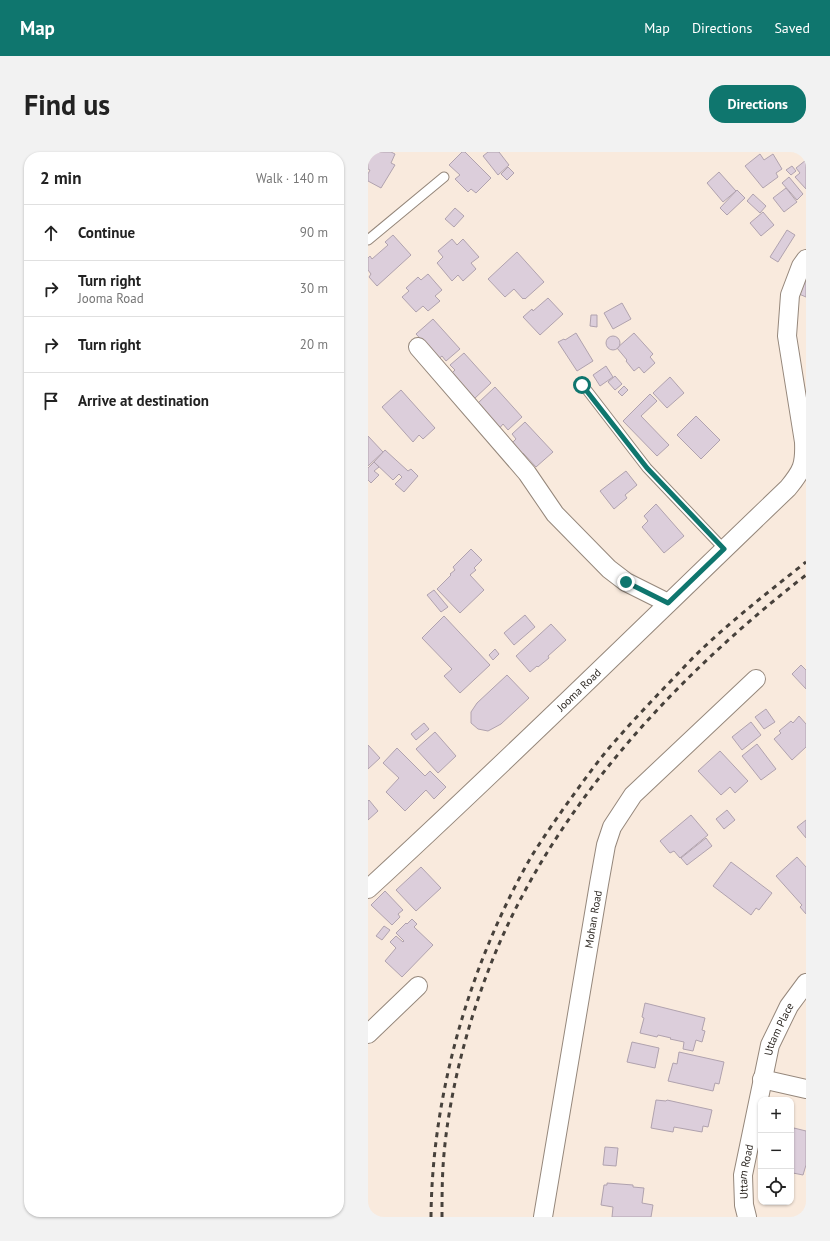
<!DOCTYPE html>
<meta charset="utf-8">
<style>
body{margin:0;font-family:"PT Sans",sans-serif;background:#f2f2f2;color:#222}
.controls{position:absolute;right:12px;bottom:12px;display:grid;overflow:hidden;border-radius:8px;box-shadow:0 1px 3px #0004}
.controls button{width:36px;height:36px;display:grid;place-items:center;padding:0;border:0;border-bottom:1px solid #e0e0e0;background:#fff;color:#222;font:20px sans-serif}
.stop{position:absolute;width:12px;height:12px;margin:-9px;border:3px solid #0f766e;border-radius:50%;background:#fff}
.stop.end{background:#0f766e;border-color:#fff;box-shadow:0 1px 4px #0008}
.list{margin:0;padding:0;list-style:none}
h2{display:flex;justify-content:space-between;align-items:center;height:52px;margin:0;padding:0 16px;font-size:17px}
h2 small{font-size:13px;font-weight:400;color:#767676}
.list li{display:grid;grid-template-columns:26px 1fr auto;gap:12px;align-items:center;box-sizing:border-box;height:56px;padding:0 16px;border-top:1px solid #e0e0e0}
.list b{display:block;font-size:15px;white-space:nowrap}
.list p{margin:0;font-size:13px;white-space:nowrap;color:#767676}
.list em{font-size:13px;font-style:normal;color:#767676}
.icon{flex:none;width:22px;height:22px;fill:none;stroke:currentColor;stroke-width:2;stroke-linecap:round;stroke-linejoin:round}
.map{position:relative;flex:none;width:438px;height:1065px;overflow:hidden;border-radius:16px}
header{display:flex;align-items:center;gap:24px;box-sizing:border-box;height:56px;padding:0 20px;background:#0f766e;color:#fff}
header strong{font-size:19px}
nav{display:flex;gap:22px;margin-inline-start:auto;font-size:14px}
.intro{display:flex;align-items:center;justify-content:space-between;box-sizing:border-box;height:96px;padding:0 24px}
h1{margin:0;font-size:28px}
.button{padding:10px 18px;border-radius:16px;background:#0f766e;color:#fff;font-size:14px;font-weight:700}
main{display:flex;gap:24px;padding:0 24px}
aside{flex:1;background:#fff;border-radius:16px;box-shadow:0 1px 3px #0004}
.map>svg:first-child{display:block}
.building{fill:#dccedb;stroke:#b0a2ae}
.lines{fill:none;stroke-linecap:round;stroke-linejoin:round}
.lane-casing{stroke:#95877b;stroke-width:11}
.street-casing{stroke:#95877b;stroke-width:20}
.lane{stroke:#fff;stroke-width:9}
.street{stroke:#fff;stroke-width:18}
.rail{stroke:#47413b;stroke-width:3;stroke-dasharray:5 5;stroke-linecap:butt}
.route{stroke:#0f766e;stroke-width:5}
.labels{text-anchor:middle;stroke-width:4;stroke-linejoin:round;paint-order:stroke}
.street-label{font-size:11px;fill:#302b26;stroke:#fff}
</style>
<header>
<strong>Map</strong>
<nav><a>Map</a><a>Directions</a><a>Saved</a></nav>
</header>
<div class="intro"><h1>Find us</h1><a class="button">Directions</a></div>
<main>
<aside>
<h2>2 min<small>Walk · 140 m</small></h2>
<ul class="list">
<li><svg class="icon" aria-label="ahead" viewBox="0 0 24 24"><path d="M12 20V5M6 11l6-6 6 6"/></svg><div><b>Continue</b></div><em>90 m</em></li>
<li><svg class="icon" aria-label="right" viewBox="0 0 24 24"><path d="M7 20v-9h11M14 6l5 5-5 5"/></svg><div><b>Turn right</b><p>Jooma Road</p></div><em>30 m</em></li>
<li><svg class="icon" aria-label="right" viewBox="0 0 24 24"><path d="M7 20v-9h11M14 6l5 5-5 5"/></svg><div><b>Turn right</b></div><em>20 m</em></li>
<li><svg class="icon" aria-label="arrive" viewBox="0 0 24 24"><path d="M6 21V4h12l-3 4 3 4H6"/></svg><div><b>Arrive at destination</b></div></li>
</ul>
</aside>
<div class="map">
<svg width="438" height="1065" viewBox="0 0 438 1065">
<rect width="100%" height="100%" fill="#f9eadd"/>
<g class="building">
<path d="M0 0H23L27 2 23 11 27 13 13 36 0 29V22L2 18 0 17Z"/>
<path d="M94 0H97L123 26 108 41 103 37 100 40 87 27 92 23 81 13Z"/>
<path d="M120 0H131L141 13 130 23 115 4Z"/>
<path d="M392 2 396 8 405 2 414 17 408 21 410 25 395 36 377 14Z"/>
<path d="M438 8V37L427 25 432 21 428 16Z"/>
<path d="M424 14 428 19 423 23 418 18Z"/>
<path d="M140 15 146 21 139 28 133 22Z"/>
<path d="M351 20 368 39 355 50 339 31Z"/>
<path d="M421 25 435 42 429 48 414 31Z"/>
<path d="M418 36 429 50 416 60 405 46Z"/>
<path d="M369 38 377 46 359 63 352 56Z"/>
<path d="M385 42 398 54 392 61 379 49Z"/>
<path d="M87 56 96 64 86 75 77 67Z"/>
<path d="M395 60 406 73 393 84 382 71Z"/>
<path d="M419 78 427 83 410 110 402 105Z"/>
<path d="M25 83 43 103 9 134 1 125 3 122 0 118V106L2 104 4 107 20 93 17 90Z"/>
<path d="M84 87 89 93 95 87 111 105 103 111 108 117 95 129 90 123 84 129 69 111 75 105 70 99Z"/>
<path d="M149 100 176 130 157 147 156 146 155 147 146 137 137 145 120 127Z"/>
<path d="M60 122 74 138 67 144 72 149 60 159 55 154 48 160 34 145 41 139 38 136 50 125 53 128Z"/>
<path d="M438 128V145L431 142Z"/>
<path d="M180 146 195 162 172 183 155 165 164 157 165 159Z"/>
<path d="M254 151 263 167 245 177 236 161Z"/>
<path d="M223 163H229V175L222 174Z"/>
<path d="M65 167 92 197 78 209 74 204 68 209 61 196 48 182Z"/>
<path d="M208 181 225 209 209 219 190 190 196 187 197 188Z"/>
<path d="M266 181 285 202 282 205 287 211 276 221 271 215 266 219 258 209 259 208 249 196Z"/>
<circle cx="245" cy="191" r="7"/>
<path d="M96 201 123 231 106 247 81 224 87 218 82 213Z"/>
<path d="M238 214 245 225 232 234 225 223Z"/>
<path d="M247 224 254 232 247 238 240 230Z"/>
<path d="M302 225 316 241 299 256 285 241Z"/>
<path d="M256 234 260 238 254 244 250 240Z"/>
<path d="M127 235 154 265 140 278 135 272 130 278 120 267 122 265 110 251Z"/>
<path d="M33 238 67 276 55 287 51 283 45 290 14 255Z"/>
<path d="M282 242 289 249 273 264 301 293 289 304 255 269Z"/>
<path d="M328 264 352 288 333 307 309 283Z"/>
<path d="M157 270 185 300 168 315 155 301 152 303 143 292 148 287 144 282Z"/>
<path d="M0 284 15 300 0 314Z"/>
<path d="M17 298 40 319 43 317 50 324 36 340 27 332 34 325 31 322 25 328 6 310Z"/>
<path d="M6 310 11 315 6 319 11 323 3 331 0 328V316Z"/>
<path d="M258 319 269 333 257 343 259 346 246 357 232 339Z"/>
<path d="M288 352 316 384 296 401 274 375 280 369 276 364Z"/>
<path d="M103 397 114 408 106 416 108 418 102 423 116 438 92 461 69 437 83 423 82 422 87 418 85 415Z"/>
<path d="M66 438 80 455 73 460 59 443Z"/>
<path d="M157 463 167 475 146 493 136 481Z"/>
<path d="M76 464 122 513 92 541 76 524 84 517 54 486Z"/>
<path d="M183 472 198 488 180 504 181 506 170 515 169 514 162 520 148 504Z"/>
<path d="M127 497 131 502 125 508 121 503Z"/>
<path d="M433 513 438 518V537L424 522Z"/>
<path d="M139 523 161 546 133 572 120 579 110 577 103 571V560L109 551Z"/>
<path d="M398 557 407 570 396 577 387 565Z"/>
<path d="M431 564 438 572V595L424 608 406 587 413 581 411 579 423 569 425 571Z"/>
<path d="M383 570 393 583 374 598 364 585Z"/>
<path d="M56 571 61 577 48 588 43 582Z"/>
<path d="M67 580 88 604 70 621 48 597Z"/>
<path d="M389 592 408 617 393 628 374 604Z"/>
<path d="M0 593 12 606 0 617Z"/>
<path d="M29 596 57 624 62 619 78 635 66 647 58 638 37 659 18 640 31 626 15 611Z"/>
<path d="M352 599 380 629 367 641 362 635 353 643 330 619Z"/>
<path d="M1 648 10 659 0 668V649Z"/>
<path d="M359 658 367 668 356 677 348 667Z"/>
<path d="M323 663 340 683 312 706 306 699 302 701 292 689Z"/>
<path d="M438 668V686L429 675Z"/>
<path d="M338 686 344 694 319 713 313 706Z"/>
<path d="M429 705 438 715V762L432 755 434 753 408 724Z"/>
<path d="M363 710 404 741 391 758 388 756 383 763 345 734Z"/>
<path d="M53 715 73 736 48 759 28 738Z"/>
<path d="M17 739 35 758 30 762 32 765 24 773 3 753Z"/>
<path d="M44 767 49 772 46 775 65 793 34 825 17 809 28 796 22 790 28 784 35 790 36 789 28 781 38 771 39 772Z"/>
<path d="M16 774 22 778 14 788 8 784Z"/>
<path d="M277 851 337 866 334 878 337 879 334 890 328 888 325 899 315 897 316 890 302 887 303 886 290 883 289 885 272 881 276 866 274 865Z"/>
<path d="M264 890 291 896 287 916 259 910Z"/>
<path d="M311 900 356 910 351 932 347 931 345 939 300 929 305 911 309 912Z"/>
<path d="M288 948 298 949 299 948 344 958 340 975 335 974 334 980 306 975 305 980 283 976Z"/>
<path d="M426 976 438 979V1013L435 1023 425 1021 423 1015V988Z"/>
<path d="M237 995 250 996 248 1014 235 1013Z"/>
<path d="M239 1031 265 1033V1035L276 1036 274 1051 285 1053 283 1065H244L245 1055 233 1053 236 1033H239Z"/>
</g>
<g class="lines">
<g class="lane-casing">
<g id="lane">
<path d="M0 88 76 25"/>
<path d="M215 233 279 316 356 397"/>
</g>
</g>
<g class="street-casing">
<g id="street">
<path d="M50 195 159 321 187 362 241 417 258 430 300 451"/>
<path id="s1" d="M0 737C143 606 280 470 420 336 434 319 437 313 436 290L419 184 422 143 433 114 438 107"/>
<path d="M0 882 50 834"/>
<path d="M394 927 438 937"/>
<path id="s2" d="M175 1065 231 732 238 693 244 675 265 643 388 527"/>
<path id="s3" d="M379 1065 376 1053 375 1023 402 893 421 854 438 831"/>
</g>
</g>
<use href="#lane" class="lane"/>
<use href="#street" class="street"/>
<g class="rail">
<path d="M63 1065C64 941 102 812 163 705 175 686 188 667 201 649 214 631 227 613 241 596 259 575 278 555 297 535 310 522 322 508 335 496 368 465 403 438 438 410"/>
<path d="M74 1065C74 1048 74 1032 75 1015 80 934 108 837 144 764 210 629 321 514 438 423"/>
</g>
</g>
<g class="lines">
<path class="route" d="M214 233 279 316 356 397 300 451 258 430"/>
</g>
<g class="labels">
<g class="street-label">
<text dy="4" stroke="none"><textPath href="#s1" startOffset="290">Jooma Road</textPath></text>
<text dy="4" stroke="none"><textPath href="#s2" startOffset="302">Mohan Road</textPath></text>
<text dy="4" stroke="none"><textPath href="#s3" startOffset="193">Uttam Place</textPath></text>
<text dy="4" stroke="none"><textPath href="#s3" startOffset="46">Uttam Road</textPath></text>
</g>
</g>
</svg>
<div class="controls">
<button>+</button>
<button>−</button>
<button><svg class="icon" aria-label="locate" viewBox="0 0 24 24"><circle cx="12" cy="12" r="6"/><path d="M12 2v4M12 18v4M2 12h4M18 12h4"/></svg></button>
</div>
<div class="stop" style="left:214px;top:233px"></div>
<div class="stop end" style="left:258px;top:430px"></div>
</div>
</main>
